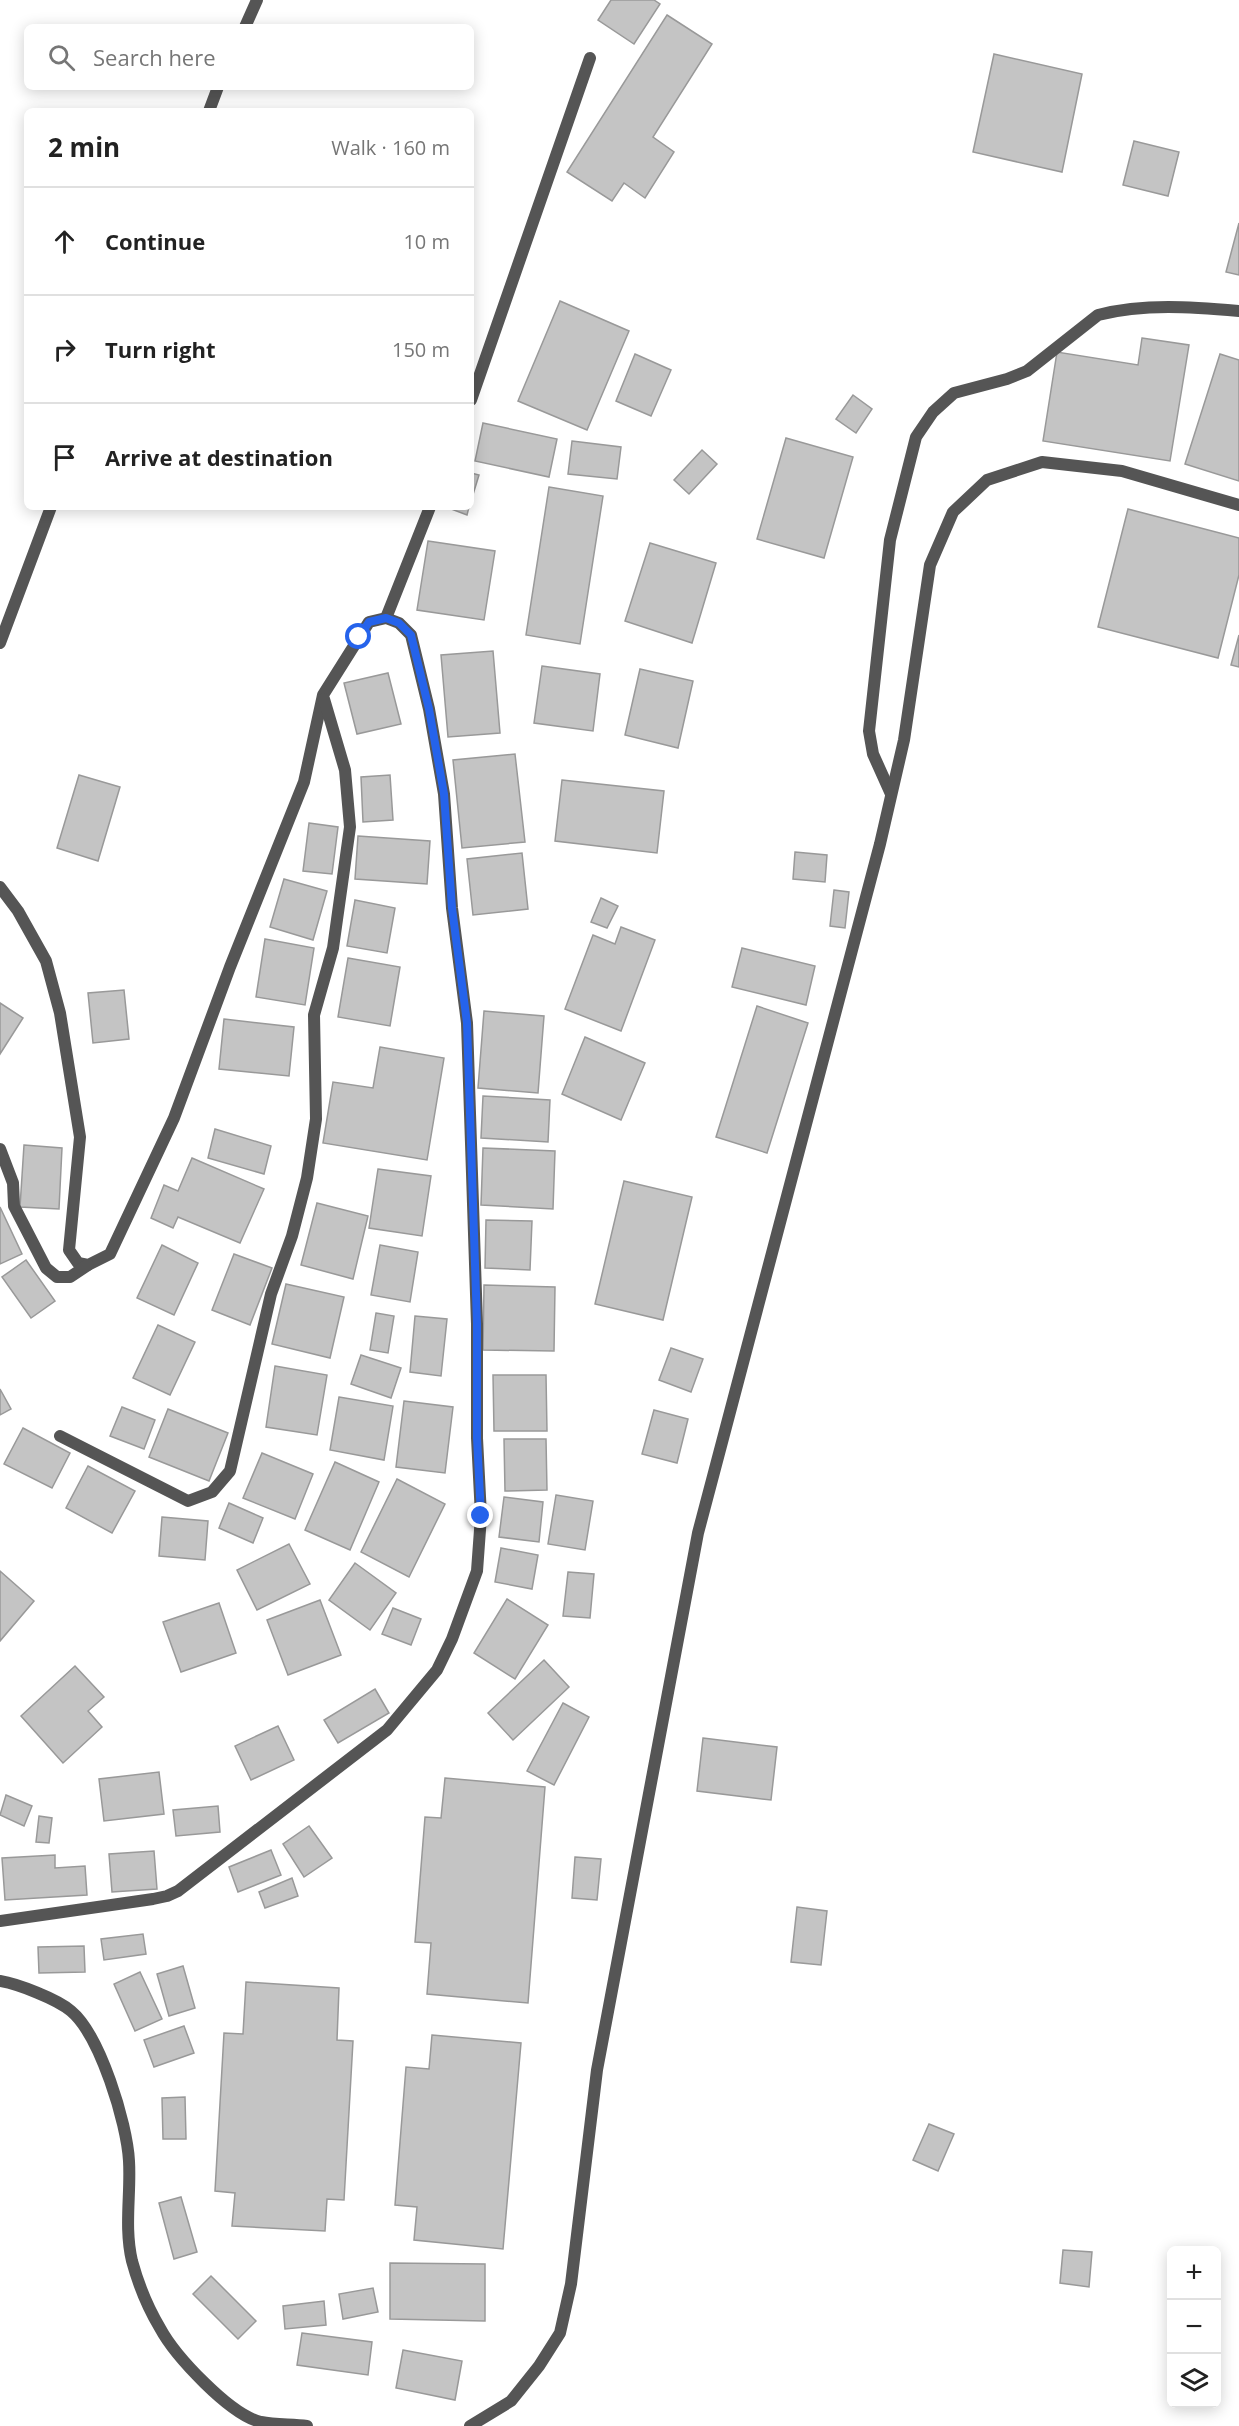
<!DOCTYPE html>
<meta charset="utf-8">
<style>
body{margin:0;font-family:"Open Sans",sans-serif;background:#f6f6f6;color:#222}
.controls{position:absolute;right:18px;bottom:18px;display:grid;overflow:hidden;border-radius:9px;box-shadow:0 3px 15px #0003}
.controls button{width:54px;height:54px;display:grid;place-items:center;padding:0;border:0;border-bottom:2px solid #e0e0e0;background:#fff;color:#222;font:30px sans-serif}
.stop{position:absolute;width:18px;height:18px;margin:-14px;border:4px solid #2563eb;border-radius:50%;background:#fff}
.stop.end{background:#2563eb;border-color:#fff;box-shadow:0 2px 6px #0008}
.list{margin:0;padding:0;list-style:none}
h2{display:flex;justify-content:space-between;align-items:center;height:78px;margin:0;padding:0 24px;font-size:26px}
h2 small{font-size:20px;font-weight:400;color:#767676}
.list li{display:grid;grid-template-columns:39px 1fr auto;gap:18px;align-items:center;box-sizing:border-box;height:108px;padding:0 24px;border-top:2px solid #e0e0e0}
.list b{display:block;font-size:22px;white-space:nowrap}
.list em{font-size:20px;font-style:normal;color:#767676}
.icon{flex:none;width:33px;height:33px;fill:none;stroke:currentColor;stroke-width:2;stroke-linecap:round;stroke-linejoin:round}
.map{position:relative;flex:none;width:1239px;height:2426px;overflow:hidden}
.search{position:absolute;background:#fff;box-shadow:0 3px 15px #0003;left:24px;top:24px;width:450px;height:66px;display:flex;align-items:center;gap:15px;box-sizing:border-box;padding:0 21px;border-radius:9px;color:#767676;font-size:22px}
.panel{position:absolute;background:#fff;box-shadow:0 3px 15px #0003;left:24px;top:108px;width:450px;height:402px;border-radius:9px}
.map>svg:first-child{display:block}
.building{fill:#c4c4c4;stroke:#999;stroke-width:1.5}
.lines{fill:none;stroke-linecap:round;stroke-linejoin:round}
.minor{stroke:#555;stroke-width:12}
.route{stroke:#2563eb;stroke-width:8}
</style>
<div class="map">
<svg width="1239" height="2426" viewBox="0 0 1239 2426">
<rect width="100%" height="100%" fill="#fff"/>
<g class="building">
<path d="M611 0H654L660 4 634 44 598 20Z"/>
<path d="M667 15 712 44 653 137 674 152 645 198 624 183 612 201 567 172Z"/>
<path d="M994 54 1082 74 1062 172 973 152Z"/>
<path d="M1134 141 1179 152 1168 196 1123 185Z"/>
<path d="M1239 223V275L1226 272Z"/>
<path d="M560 301 629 331 587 430 518 401Z"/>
<path d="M1142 338 1189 345 1170 461 1043 441 1057 352 1138 365Z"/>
<path d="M635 354 671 370 651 416 616 401Z"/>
<path d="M1220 354 1239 360V481L1185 464Z"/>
<path d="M853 395 872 409 856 433 836 419Z"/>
<path d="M483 423 557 439 549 477 475 461Z"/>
<path d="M786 438 853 457 824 558 757 539Z"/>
<path d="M572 441 621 447 617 479 568 474Z"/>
<path d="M702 450 717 464 689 494 674 480Z"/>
<path d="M471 473 479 475 471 501Z"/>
<path d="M549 487 603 496 580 644 526 635Z"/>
<path d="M446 507H469L467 515Z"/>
<path d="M1128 509 1239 538V575L1218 658 1098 627Z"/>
<path d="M428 541 495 551 484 620 417 610Z"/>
<path d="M650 543 716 563 692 643 625 621Z"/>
<path d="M1239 635V667L1231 665Z"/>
<path d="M493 651 500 733 448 737 441 655Z"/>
<path d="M542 666 600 674 593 731 534 723Z"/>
<path d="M640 669 693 681 678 748 625 735Z"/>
<path d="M388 673 401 724 357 734 344 683Z"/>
<path d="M515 754 525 842 462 848 453 760Z"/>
<path d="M79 775 120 787 98 861 57 848Z"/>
<path d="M390 775 393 820 363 822 361 777Z"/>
<path d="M562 780 664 791 657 853 555 841Z"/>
<path d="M309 823 338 827 332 874 303 871Z"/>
<path d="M358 836 430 841 427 884 355 879Z"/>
<path d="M795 852 827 855 825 882 793 879Z"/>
<path d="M522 853 528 909 473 915 467 859Z"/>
<path d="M284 879 327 891 313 940 270 927Z"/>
<path d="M834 890 849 892 845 928 830 926Z"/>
<path d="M601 898 618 906 607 928 591 922Z"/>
<path d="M355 900 395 908 387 953 347 946Z"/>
<path d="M621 927 655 940 621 1031 565 1009 593 935 615 944Z"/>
<path d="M265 939 314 948 305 1005 256 997Z"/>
<path d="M742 948 815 966 806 1005 732 987Z"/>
<path d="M348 958 400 967 390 1026 338 1017Z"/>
<path d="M124 990 129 1039 93 1043 88 993Z"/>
<path d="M0 1003 23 1018 0 1054Z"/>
<path d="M757 1006 808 1023 767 1153 716 1137Z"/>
<path d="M484 1011 544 1016 538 1093 478 1088Z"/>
<path d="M224 1019 294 1027 289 1076 219 1069Z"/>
<path d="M585 1037 645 1063 621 1120 562 1094Z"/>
<path d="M380 1047 444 1058 427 1160 323 1143 333 1082 373 1088Z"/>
<path d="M483 1096 550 1100 548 1142 481 1138Z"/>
<path d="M215 1129 271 1146 264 1174 208 1158Z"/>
<path d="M24 1145 62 1148 59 1209 20 1207Z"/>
<path d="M483 1148 555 1151 553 1209 481 1205Z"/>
<path d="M192 1158 264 1189 240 1243 178 1217 173 1228 151 1218 164 1185 178 1191Z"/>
<path d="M378 1169 431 1176 422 1236 369 1228Z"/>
<path d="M624 1181 692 1197 663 1320 595 1304Z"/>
<path d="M317 1203 368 1216 353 1279 301 1265Z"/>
<path d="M0 1207 22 1254 0 1264Z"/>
<path d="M486 1220 532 1221 530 1270 485 1268Z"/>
<path d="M162 1245 198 1263 174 1315 137 1298Z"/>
<path d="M380 1245 418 1252 410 1302 371 1295Z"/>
<path d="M234 1254 272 1268 250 1325 212 1310Z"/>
<path d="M26 1260 55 1301 31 1318 2 1277Z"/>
<path d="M286 1284 344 1297 330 1358 272 1344Z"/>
<path d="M484 1285 555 1287 554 1351 483 1350Z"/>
<path d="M376 1313 394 1316 388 1353 370 1350Z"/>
<path d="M415 1316 447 1319 441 1376 410 1372Z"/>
<path d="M158 1325 195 1342 170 1395 133 1378Z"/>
<path d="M671 1348 703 1359 691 1392 659 1380Z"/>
<path d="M361 1355 401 1368 391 1398 351 1384Z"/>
<path d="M275 1366 327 1375 317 1435 266 1427Z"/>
<path d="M493 1375H546L547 1431H494Z"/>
<path d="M0 1389 11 1409 0 1415Z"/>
<path d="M339 1397 393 1406 384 1460 330 1450Z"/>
<path d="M404 1401 453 1407 445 1473 396 1467Z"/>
<path d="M122 1407 155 1420 144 1449 110 1436Z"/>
<path d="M168 1409 228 1433 209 1481 149 1457Z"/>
<path d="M654 1410 688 1419 677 1463 642 1454Z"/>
<path d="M23 1428 70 1453 52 1488 4 1464Z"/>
<path d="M504 1439H546L547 1490 505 1491Z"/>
<path d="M262 1453 313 1474 295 1519 243 1498Z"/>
<path d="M335 1462 379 1482 350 1550 305 1530Z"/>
<path d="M88 1466 135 1491 112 1533 66 1508Z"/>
<path d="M397 1479 445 1504 409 1577 361 1552Z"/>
<path d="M556 1495 593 1501 585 1550 548 1544Z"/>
<path d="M504 1497 543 1502 539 1542 499 1537Z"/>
<path d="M229 1503 263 1518 253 1543 219 1528Z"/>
<path d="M162 1517 208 1521 205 1560 159 1556Z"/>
<path d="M289 1544 310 1584 257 1610 237 1570Z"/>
<path d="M501 1548 538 1555 532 1589 495 1582Z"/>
<path d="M355 1563 396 1593 370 1630 329 1600Z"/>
<path d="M0 1571 34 1601 0 1641Z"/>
<path d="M568 1572 594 1574 590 1618 563 1616Z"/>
<path d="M507 1599 548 1625 515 1679 474 1653Z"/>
<path d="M320 1600 341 1655 288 1675 267 1620Z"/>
<path d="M219 1603 236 1653 181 1672 163 1622Z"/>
<path d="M393 1608 421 1619 411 1645 382 1634Z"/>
<path d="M544 1660 569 1687 513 1740 488 1713Z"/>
<path d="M75 1666 104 1697 88 1711 102 1727 63 1763 21 1716Z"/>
<path d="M375 1689 389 1713 338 1743 324 1720Z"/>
<path d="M563 1703 589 1717 554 1785 527 1771Z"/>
<path d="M278 1726 294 1760 251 1780 235 1746Z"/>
<path d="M703 1738 777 1747 771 1800 697 1791Z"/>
<path d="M159 1772 164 1814 104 1821 99 1779Z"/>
<path d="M445 1778 545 1787 528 2003 427 1994 431 1943 415 1942 425 1817 441 1818Z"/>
<path d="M6 1795 32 1806 24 1826 0 1815Z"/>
<path d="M218 1806 220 1832 176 1836 173 1810Z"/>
<path d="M39 1816 52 1818 49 1843 36 1842Z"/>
<path d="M309 1826 332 1858 304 1877 283 1844Z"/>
<path d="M271 1850 281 1875 238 1892 229 1867Z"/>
<path d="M154 1851 157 1889 112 1892 109 1854Z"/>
<path d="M55 1855V1868L85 1866 87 1895 5 1900 2 1858Z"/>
<path d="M575 1857 601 1859 597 1900 572 1898Z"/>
<path d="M292 1878 298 1896 265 1908 259 1892Z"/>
<path d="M797 1907 827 1911 821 1965 791 1962Z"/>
<path d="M143 1934 146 1954 104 1960 101 1939Z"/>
<path d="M84 1946 85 1972 39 1973 38 1947Z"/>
<path d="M183 1966 195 2008 169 2016 157 1974Z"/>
<path d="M140 1972 162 2019 135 2031 114 1984Z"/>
<path d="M246 1982 339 1988 337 2040 353 2041 344 2200 327 2199 325 2231 232 2226 235 2193 215 2191 224 2033 243 2034Z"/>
<path d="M184 2026 194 2053 154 2067 144 2040Z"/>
<path d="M432 2035 521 2043 503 2249 414 2240 417 2207 395 2205 406 2067 429 2069Z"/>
<path d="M185 2097 186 2139H163L162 2098Z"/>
<path d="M929 2124 954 2134 938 2171 913 2160Z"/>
<path d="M181 2197 197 2252 174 2259 159 2203Z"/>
<path d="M1063 2250 1092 2252 1089 2287 1060 2283Z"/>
<path d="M390 2263 485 2264V2321L390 2319Z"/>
<path d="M211 2276 256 2321 238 2339 193 2294Z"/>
<path d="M373 2288 378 2312 343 2319 339 2294Z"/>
<path d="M324 2301 326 2325 285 2329 283 2306Z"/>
<path d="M302 2333 372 2342 368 2375 297 2365Z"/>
<path d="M403 2350 462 2361 455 2400 396 2388Z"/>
</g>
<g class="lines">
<g class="minor">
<path d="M245 27 257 0"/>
<path d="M209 111 218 87"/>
<path d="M471 400 590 58"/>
<path d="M386 618 430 507"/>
<path d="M0 643 51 507"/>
<path d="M891 794 873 754 869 731 890 540 916 437 933 412 954 393 1007 379 1027 371 1098 315C1144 303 1193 307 1239 311"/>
<path d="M0 887 18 911 46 961 60 1013 80 1137 69 1250 78 1263 88 1265 110 1254 174 1118 230 967 304 782 323 695 369 622 386 618 399 623 411 635 429 709 444 794 452 908 467 1023 477 1324V1438L481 1516 477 1571 452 1639 437 1670 387 1730 178 1891 167 1896 153 1899 0 1921"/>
<path d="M0 1149 13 1183 14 1206 46 1268 57 1277H70L88 1265"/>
<path d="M60 1436 188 1501 212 1492 230 1471 271 1294 292 1236 307 1178 316 1119 314 1015 333 948 350 827 345 770 324 699"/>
<path d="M0 1981C18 1984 57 1999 71 2011 100 2035 127 2123 129 2161 131 2194 124 2227 132 2261 138 2283 148 2308 160 2328 175 2356 230 2415 261 2422 276 2425 292 2424 307 2426"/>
<path d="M470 2426 511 2401 539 2366 560 2333 571 2284 597 2070 698 1533 880 844 904 740 930 565 953 512 987 480 1042 462 1122 471 1239 505"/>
</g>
</g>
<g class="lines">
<path class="route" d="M359 637 369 622 386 618 399 623 411 635 429 709 444 794 452 908 467 1023 477 1324V1438L481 1516"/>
</g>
</svg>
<div class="controls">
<button>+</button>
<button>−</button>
<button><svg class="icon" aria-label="layers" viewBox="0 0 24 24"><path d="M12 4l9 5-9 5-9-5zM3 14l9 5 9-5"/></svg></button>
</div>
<div class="stop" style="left:359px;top:637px"></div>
<div class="stop end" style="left:481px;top:1516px"></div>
<div class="search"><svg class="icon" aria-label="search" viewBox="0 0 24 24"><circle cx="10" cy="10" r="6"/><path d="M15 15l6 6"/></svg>Search here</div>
<section class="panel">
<h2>2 min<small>Walk · 160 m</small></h2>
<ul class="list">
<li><svg class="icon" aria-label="ahead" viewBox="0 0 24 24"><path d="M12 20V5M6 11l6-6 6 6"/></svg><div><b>Continue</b></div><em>10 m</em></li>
<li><svg class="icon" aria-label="right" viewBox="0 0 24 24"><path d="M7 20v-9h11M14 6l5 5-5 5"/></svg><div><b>Turn right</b></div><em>150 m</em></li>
<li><svg class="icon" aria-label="arrive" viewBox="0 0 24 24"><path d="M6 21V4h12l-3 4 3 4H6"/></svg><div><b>Arrive at destination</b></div></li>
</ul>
</section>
</div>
